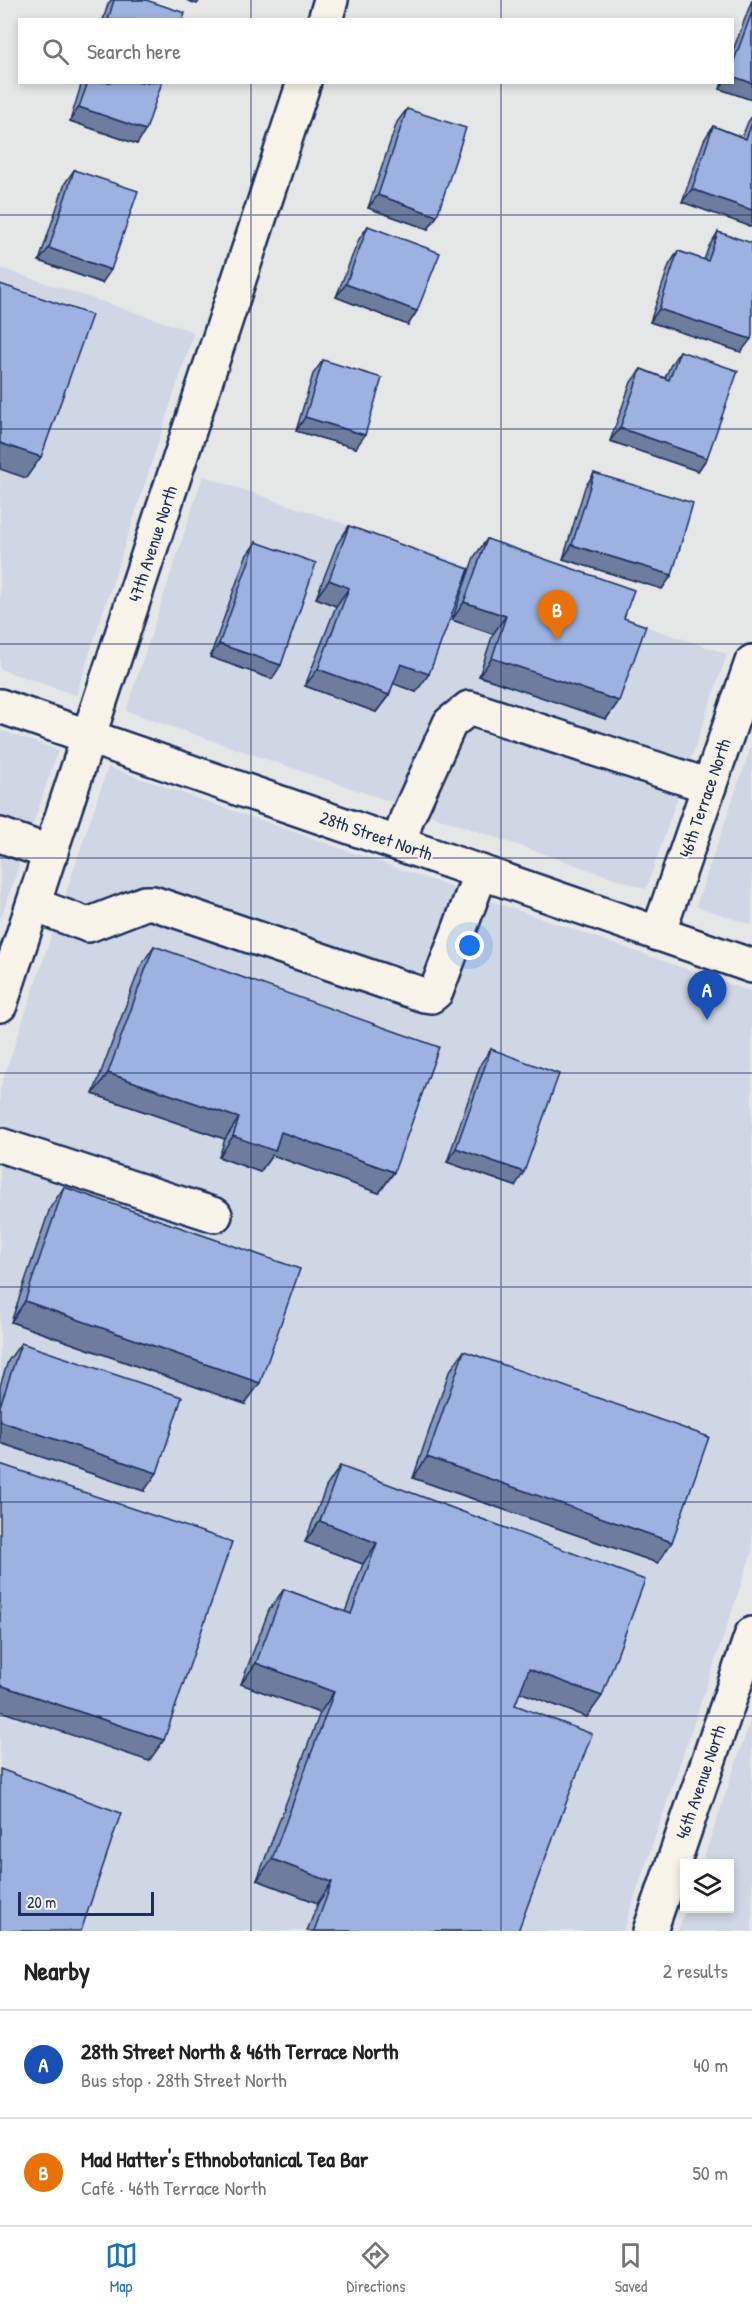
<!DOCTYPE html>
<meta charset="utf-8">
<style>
body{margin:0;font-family:"Patrick Hand",sans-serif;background:#f6f6f6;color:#222}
.controls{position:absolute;right:18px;bottom:18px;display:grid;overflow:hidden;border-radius:0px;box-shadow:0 3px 9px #0003}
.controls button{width:54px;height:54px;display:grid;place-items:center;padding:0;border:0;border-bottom:2px solid #e0e0e0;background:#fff;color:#222;font:30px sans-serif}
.scale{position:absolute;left:18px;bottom:15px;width:136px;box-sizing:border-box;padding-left:6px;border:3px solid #1b2f5e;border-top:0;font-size:16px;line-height:21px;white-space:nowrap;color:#1b2f5e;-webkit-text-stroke:4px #f7f3e8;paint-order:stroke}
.you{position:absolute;left:470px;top:946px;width:21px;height:21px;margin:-15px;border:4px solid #fff;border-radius:50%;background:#1a73e8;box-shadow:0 0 0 9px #1a73e833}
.badge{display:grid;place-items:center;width:39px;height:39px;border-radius:50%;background:#1f6fb2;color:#fff;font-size:20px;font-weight:700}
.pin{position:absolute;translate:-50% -50px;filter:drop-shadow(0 2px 3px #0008)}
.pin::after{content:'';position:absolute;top:32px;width:21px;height:18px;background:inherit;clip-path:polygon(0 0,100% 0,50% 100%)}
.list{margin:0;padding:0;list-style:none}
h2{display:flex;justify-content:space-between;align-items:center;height:78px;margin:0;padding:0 24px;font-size:26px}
h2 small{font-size:20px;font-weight:400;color:#767676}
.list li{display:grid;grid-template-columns:39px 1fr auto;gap:18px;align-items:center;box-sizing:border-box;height:108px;padding:0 24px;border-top:2px solid #e0e0e0}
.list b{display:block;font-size:22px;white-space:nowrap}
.list p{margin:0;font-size:20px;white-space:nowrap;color:#767676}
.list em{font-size:20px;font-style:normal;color:#767676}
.icon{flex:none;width:33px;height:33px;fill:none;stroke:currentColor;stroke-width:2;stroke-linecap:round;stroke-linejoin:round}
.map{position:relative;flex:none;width:752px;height:1931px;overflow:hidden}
.search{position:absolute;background:#fff;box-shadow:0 3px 9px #0003;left:18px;right:18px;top:18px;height:66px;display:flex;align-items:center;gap:15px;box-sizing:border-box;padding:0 21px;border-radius:0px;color:#767676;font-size:22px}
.sheet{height:294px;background:#fff}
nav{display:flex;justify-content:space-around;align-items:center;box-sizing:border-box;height:84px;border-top:2px solid #e0e0e0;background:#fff;font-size:16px;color:#767676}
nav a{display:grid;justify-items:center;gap:3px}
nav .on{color:#1f6fb2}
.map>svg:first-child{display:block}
.built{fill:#cfd6e4}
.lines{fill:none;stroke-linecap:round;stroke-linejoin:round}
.minor-casing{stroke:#1b2f5e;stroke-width:38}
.minor{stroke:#f7f3e8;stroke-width:33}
.wall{fill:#8799c1;stroke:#1b2f5e;stroke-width:1.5}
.shaded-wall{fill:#6e7d9d;stroke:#1b2f5e;stroke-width:1.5}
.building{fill:#9db2e0;stroke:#1b2f5e;stroke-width:1.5}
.grid{fill:none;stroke:#1b2f5e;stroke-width:1.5;stroke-opacity:0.55}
.labels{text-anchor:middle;stroke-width:4.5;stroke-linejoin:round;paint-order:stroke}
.street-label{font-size:18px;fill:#1b2f5e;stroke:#f7f3e8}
</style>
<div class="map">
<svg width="752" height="1931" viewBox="0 0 752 1931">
<rect width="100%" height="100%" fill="#e5e6e6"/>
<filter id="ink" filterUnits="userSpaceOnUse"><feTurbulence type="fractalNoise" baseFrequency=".0167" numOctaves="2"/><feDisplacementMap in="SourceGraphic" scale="12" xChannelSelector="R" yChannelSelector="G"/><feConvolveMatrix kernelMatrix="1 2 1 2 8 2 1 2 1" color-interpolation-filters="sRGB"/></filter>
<g filter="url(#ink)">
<g class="built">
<path d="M0 268 194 332 76 695 0 669Z"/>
<path d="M203 476 727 654 646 889 126 711Z"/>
<path d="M0 730 58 750 0 921Z"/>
<path d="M752 744V925L696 906Z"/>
<path d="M108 767 752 992V1552L623 1931H0V1089Z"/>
<path d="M752 1716V1931H678L686 1909 730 1908V1864L702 1863Z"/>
</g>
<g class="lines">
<g class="minor-casing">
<g id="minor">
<path d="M325 20 331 0"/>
<path d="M0 706 752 966"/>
<path d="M0 835 51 853"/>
<path d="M399 844 407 818 450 723 469 708 709 786"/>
<path d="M34 905 88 925 145 903H153L424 995 431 996 436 992 481 872"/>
<path d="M658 934 752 662"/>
<path d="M0 1005 304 82"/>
<path d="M0 1145 215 1215"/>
<path d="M650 1931 752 1634"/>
</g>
</g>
<use href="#minor" class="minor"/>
</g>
<g class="wall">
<path d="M111 0H146L183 20H103L108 4Z"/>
<path d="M752 0V100L720 89 722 82H732V53Z"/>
<path d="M82 82H162L137 144 70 121Z"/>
<path d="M407 109 437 216 428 229 368 208 397 122Z"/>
<path d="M752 116V227L682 202 704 140 713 126 742 137 748 122Z"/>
<path d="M74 170 102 283 39 261 65 183Z"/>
<path d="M368 226 417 311 408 325 336 297 359 239Z"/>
<path d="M718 232 741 352 650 322 669 265 678 251 704 260 709 246Z"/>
<path d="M680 351 707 458 698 471 610 441 631 382 641 369 665 378 671 364Z"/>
<path d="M323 360 356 448 296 431 313 374Z"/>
<path d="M594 473 672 575 662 589 563 559 585 487Z"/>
<path d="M349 526 416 692 393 683 389 695 376 712 305 686 336 606 316 598 337 544Z"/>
<path d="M487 539 624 618 619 701 606 719 479 676 493 634 452 620 474 557Z"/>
<path d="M256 542 272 679 210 657 246 556Z"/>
<path d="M154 946 394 1172 379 1193 272 1155 260 1172 219 1157 225 1139 93 1094 140 967Z"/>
<path d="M491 1049 515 1186 447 1162 481 1063Z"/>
<path d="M64 1187 245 1404 11 1322 50 1208Z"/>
<path d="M21 1343 144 1491 0 1443V1386L8 1361Z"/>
<path d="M464 1351 658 1563 413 1478 449 1372Z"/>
<path d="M340 1466 587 1717 520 1692 515 1705 518 1931H307L318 1903 257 1880 320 1713 241 1684 269 1610 284 1589 345 1612 363 1564 305 1542 326 1487Z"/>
</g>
<g class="shaded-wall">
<path d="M186 0H200L197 4Z"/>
<path d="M732 76 752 83V100L720 89 724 82H732Z"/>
<path d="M79 107 146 130 137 144 70 121Z"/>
<path d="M692 189 752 210V227L682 202Z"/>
<path d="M378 195 437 216 428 229 368 208Z"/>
<path d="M49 248 111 270 102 283 39 261Z"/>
<path d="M346 284 417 311 408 325 336 297Z"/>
<path d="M659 309 751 339 741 352 650 322Z"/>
<path d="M305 417 365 435 356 448 296 431Z"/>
<path d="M620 428 707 458 698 471 610 441Z"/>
<path d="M0 443 41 457 26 478 0 469Z"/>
<path d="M572 545 672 575 662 589 563 559Z"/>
<path d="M329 580 349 588 336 606 316 598Z"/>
<path d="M464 602 506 616 493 634 452 620Z"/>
<path d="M219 644 281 665 272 679 210 657Z"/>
<path d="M492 658 619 701 606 719 479 676Z"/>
<path d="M401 664 429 674 416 692 389 682Z"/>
<path d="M318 669 389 695 376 712 305 686Z"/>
<path d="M108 1073 239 1118 225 1139 93 1094Z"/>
<path d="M281 1132 394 1172 379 1193 272 1155 260 1172 219 1157 233 1136Z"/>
<path d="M456 1148 524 1172 515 1186 447 1162Z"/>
<path d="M25 1301 260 1383 245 1404 11 1322Z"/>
<path d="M0 1421 157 1473 144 1491 0 1443Z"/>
<path d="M427 1457 672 1542 658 1563 413 1478Z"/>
<path d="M320 1521 377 1543 363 1564 305 1542Z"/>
<path d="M256 1663 334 1692 320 1713 241 1684Z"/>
<path d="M529 1669 602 1696 587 1717 514 1690Z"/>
<path d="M0 1685 164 1740 149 1761 0 1711Z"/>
<path d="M272 1859 332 1882 318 1903 257 1880Z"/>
</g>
<g class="building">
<path d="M114 0H146L185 13 183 20H108Z"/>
<path d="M752 12V83L732 76V66Z"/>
<path d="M88 82H162L146 130 79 107Z"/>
<path d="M407 109 466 128 437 216 378 195Z"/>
<path d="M752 123V210L692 189 713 126 746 139Z"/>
<path d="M74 170 138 191 111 270 49 248Z"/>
<path d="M368 226 440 253 417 311 346 284Z"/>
<path d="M718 232 752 243V335L751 339 659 309 678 251 708 261Z"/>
<path d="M0 284 92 315 41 457 0 443Z"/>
<path d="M680 351 738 371 707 458 620 428 641 369 669 380Z"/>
<path d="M323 360 382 378 365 435 305 417Z"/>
<path d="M594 473 693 503 672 575 572 545Z"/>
<path d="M349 526 469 569 429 674 401 664 389 695 318 669 349 588 329 580Z"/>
<path d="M487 539 634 590 624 618 646 626 619 701 492 658 506 616 464 602Z"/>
<path d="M256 542 316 563 281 665 219 644Z"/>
<path d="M154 946 439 1047 394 1172 281 1132 275 1151 233 1136 239 1118 108 1073Z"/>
<path d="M491 1049 559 1074 524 1172 456 1148Z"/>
<path d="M64 1187 300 1269 260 1383 25 1301Z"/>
<path d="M21 1343 182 1397 157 1473 0 1421V1406Z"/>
<path d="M464 1351 709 1437 672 1542 427 1457Z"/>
<path d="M0 1464 232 1542 164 1740 0 1685Z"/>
<path d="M340 1466 645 1580 602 1696 529 1669 515 1705 592 1734 518 1931H314L332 1882 272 1859 334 1692 256 1663 284 1589 351 1614 377 1543 320 1521Z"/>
<path d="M0 1769 121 1813 81 1931H0Z"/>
</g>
</g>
<path class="grid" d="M251 0V20M501 0V20M251 82V1931M501 82V1931M0 215H752M0 429H752M0 644H752M0 858H752M0 1073H752M0 1287H752M0 1502H752M0 1716H752"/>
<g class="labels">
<g class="street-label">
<text transform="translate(153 544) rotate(-72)" y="6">47th Avenue North</text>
<text transform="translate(705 798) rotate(-71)" y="6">46th Terrace North</text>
<text transform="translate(376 836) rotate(19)" y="6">28th Street North</text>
<text transform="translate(701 1782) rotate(-71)" y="6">46th Avenue North</text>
</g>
</g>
</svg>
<div class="controls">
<button><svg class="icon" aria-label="layers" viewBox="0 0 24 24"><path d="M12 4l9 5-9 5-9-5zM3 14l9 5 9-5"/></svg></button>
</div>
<div class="scale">20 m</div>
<div class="you"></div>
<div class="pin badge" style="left:707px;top:1020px;background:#1a4fb4">A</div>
<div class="pin badge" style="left:557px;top:640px;background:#e8710a">B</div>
<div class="search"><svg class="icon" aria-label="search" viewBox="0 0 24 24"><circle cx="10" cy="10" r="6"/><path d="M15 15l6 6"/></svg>Search here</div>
</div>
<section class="sheet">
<h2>Nearby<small>2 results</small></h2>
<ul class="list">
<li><span class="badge" style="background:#1a4fb4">A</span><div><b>28th Street North &amp; 46th Terrace North</b><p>Bus stop · 28th Street North</p></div><em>40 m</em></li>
<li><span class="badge" style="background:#e8710a">B</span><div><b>Mad Hatter's Ethnobotanical Tea Bar</b><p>Café · 46th Terrace North</p></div><em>50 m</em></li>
</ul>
</section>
<nav>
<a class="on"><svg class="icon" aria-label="map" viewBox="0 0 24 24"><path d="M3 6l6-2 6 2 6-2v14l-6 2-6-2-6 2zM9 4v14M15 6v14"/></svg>Map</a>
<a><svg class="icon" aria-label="directions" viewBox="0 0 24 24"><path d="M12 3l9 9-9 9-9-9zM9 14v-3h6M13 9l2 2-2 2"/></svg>Directions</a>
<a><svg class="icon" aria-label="saved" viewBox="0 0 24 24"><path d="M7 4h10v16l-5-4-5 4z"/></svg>Saved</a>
</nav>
